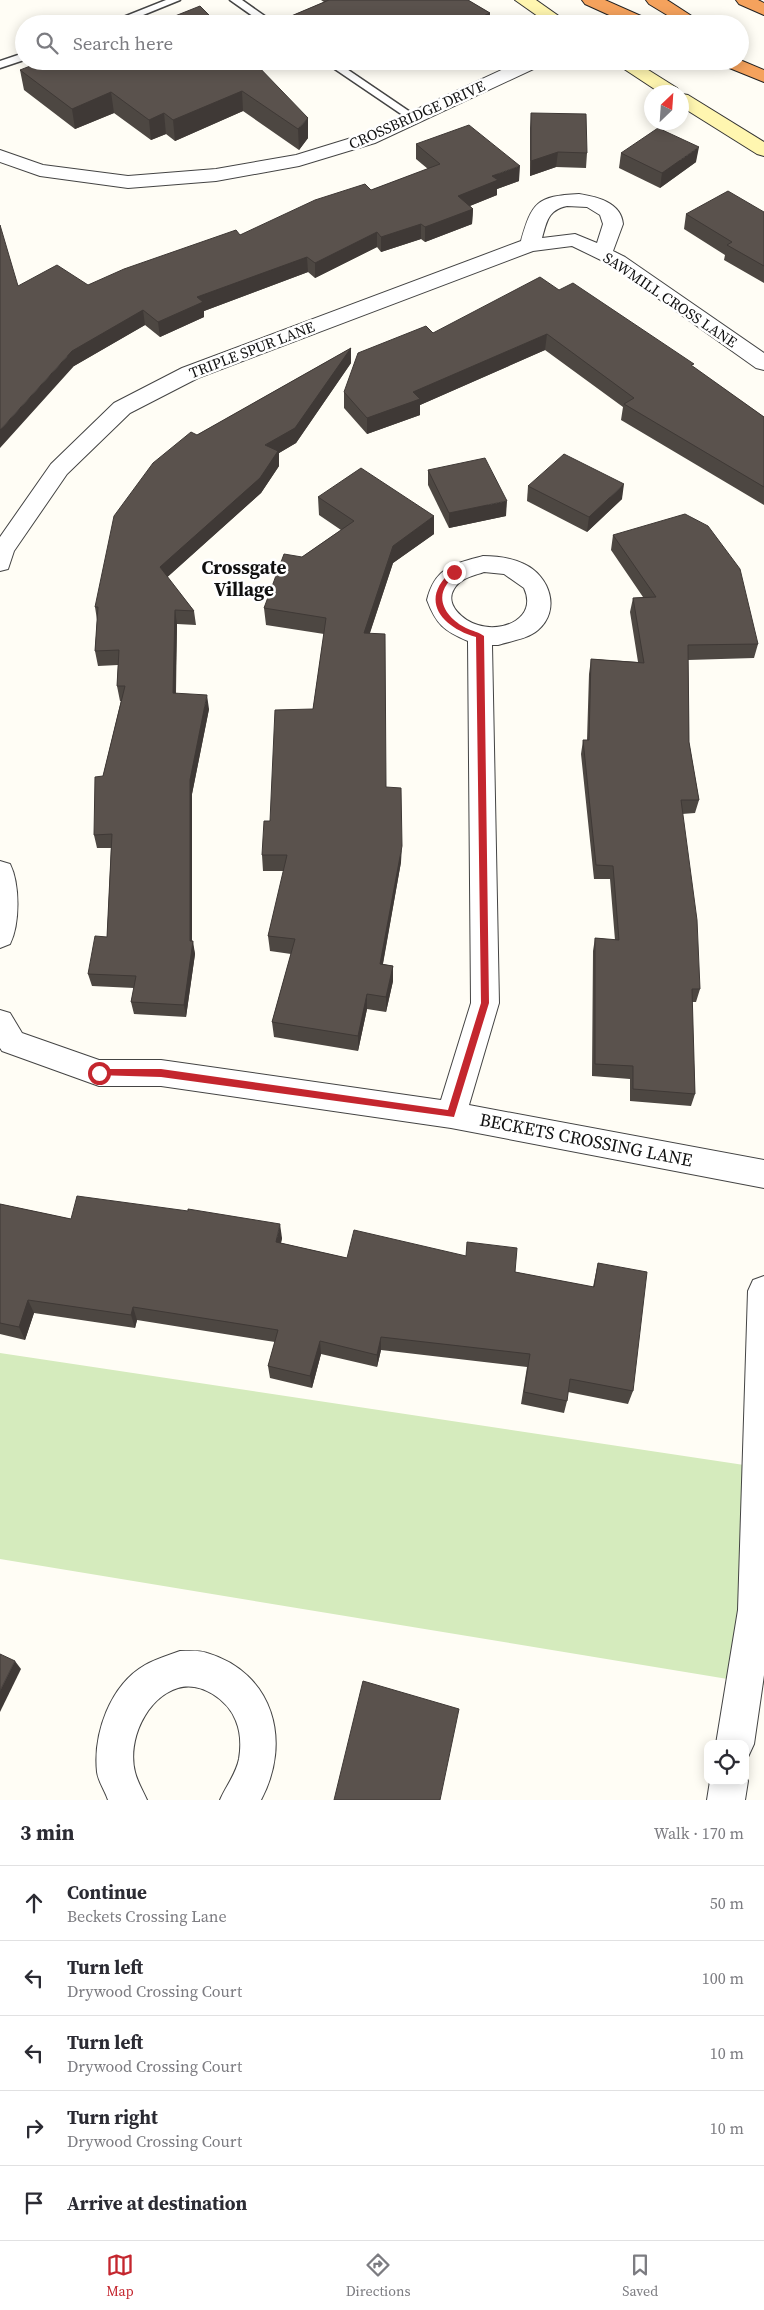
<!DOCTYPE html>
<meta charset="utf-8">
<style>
body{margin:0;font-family:"Source Serif 4",serif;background:#f2f2f3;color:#2b2b33}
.controls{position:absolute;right:15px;bottom:15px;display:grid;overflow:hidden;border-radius:10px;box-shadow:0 2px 12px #0003}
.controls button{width:45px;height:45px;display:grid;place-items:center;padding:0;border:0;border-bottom:1px solid #e1e1e2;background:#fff;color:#2b2b33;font:25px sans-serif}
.compass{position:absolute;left:644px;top:85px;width:45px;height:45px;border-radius:50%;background:#fff;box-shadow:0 2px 12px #0003;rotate:25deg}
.stop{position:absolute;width:15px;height:15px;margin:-11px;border:4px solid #c4262e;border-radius:50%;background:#fff}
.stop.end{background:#c4262e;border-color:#fff;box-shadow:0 1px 5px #0008}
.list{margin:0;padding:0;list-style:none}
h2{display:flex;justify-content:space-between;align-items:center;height:65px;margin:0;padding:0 20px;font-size:21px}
h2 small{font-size:16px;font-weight:400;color:#7c7c81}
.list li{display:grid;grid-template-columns:32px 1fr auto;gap:15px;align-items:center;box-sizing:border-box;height:75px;padding:0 20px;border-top:1px solid #e1e1e2}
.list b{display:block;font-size:19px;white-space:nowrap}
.list p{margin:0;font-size:16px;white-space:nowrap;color:#7c7c81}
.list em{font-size:16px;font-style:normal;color:#7c7c81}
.icon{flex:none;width:28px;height:28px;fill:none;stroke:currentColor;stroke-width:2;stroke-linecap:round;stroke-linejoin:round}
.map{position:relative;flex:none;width:764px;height:1800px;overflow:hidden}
.search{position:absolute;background:#fff;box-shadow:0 2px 12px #0003;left:15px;right:15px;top:15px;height:55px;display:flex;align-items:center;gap:12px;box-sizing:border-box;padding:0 18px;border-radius:28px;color:#7c7c81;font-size:19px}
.sheet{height:440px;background:#fff}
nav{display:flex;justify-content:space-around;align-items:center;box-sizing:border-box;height:70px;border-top:1px solid #e1e1e2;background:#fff;font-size:14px;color:#7c7c81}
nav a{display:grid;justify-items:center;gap:2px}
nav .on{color:#c4262e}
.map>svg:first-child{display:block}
.green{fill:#d5ebbd}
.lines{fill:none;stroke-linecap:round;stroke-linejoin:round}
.lane-casing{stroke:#444;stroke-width:3}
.street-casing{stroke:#444;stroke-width:2}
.secondary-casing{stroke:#333;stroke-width:2}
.highway-casing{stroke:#222;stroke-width:2}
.lane{fill:#fff;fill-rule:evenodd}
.street{fill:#fff;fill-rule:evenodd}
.secondary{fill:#fff6b0;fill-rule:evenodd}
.highway{fill:#f5a25d;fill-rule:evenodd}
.wall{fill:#4d4742}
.shaded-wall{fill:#3f3936}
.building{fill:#5a524d;stroke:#3f3936}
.route{fill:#c4262e}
.labels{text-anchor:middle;stroke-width:5;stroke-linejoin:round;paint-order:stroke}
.far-street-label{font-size:15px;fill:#111;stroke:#fff}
.street-label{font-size:18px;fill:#111;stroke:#fff}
.neighbourhood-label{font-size:19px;font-weight:bold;fill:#111;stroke:#fff}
</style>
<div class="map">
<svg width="764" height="1800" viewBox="0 0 764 1800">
<rect width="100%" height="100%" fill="#fffdf5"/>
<path class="green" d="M0 1353 764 1468V1685L0 1559Z"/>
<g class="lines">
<g class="lane-casing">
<g id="lane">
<path d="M166 0H180L121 24H106Z"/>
<path d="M230 0H242L276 24H264Z"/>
<path d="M24 53V60L0 68V61Z"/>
<path d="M323 61H335L419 118 418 120H410Z"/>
</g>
</g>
<g class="street-casing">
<g id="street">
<path d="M521 61H545L542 65 375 143 299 166 216 181 128 188 40 176 0 162V150L43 165 128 176 216 169 296 155 361 135Z"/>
<path d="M579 194C597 197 621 202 623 224L613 251 625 257 764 353V370L756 368 611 265 572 246 533 251 198 378 130 413 67 474 14 551 8 569 0 571V537L51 464 114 403 182 368 521 241C532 203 536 196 579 194ZM567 206 587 207 600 215 603 224 597 243 575 234 542 238C547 221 548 210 567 206Z"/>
<path d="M483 556C497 556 512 558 524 564 550 576 561 610 538 630 528 639 510 641 498 645H492L499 1003 469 1105 764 1160V1188L451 1128 161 1086H99L2 1051 0 1048V1010L10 1013 22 1033 99 1060H161L441 1100 471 1003 468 641C444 631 436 624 427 600 435 567 454 564 483 556ZM484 572 504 574 524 588C538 618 503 633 478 625 464 621 444 605 454 589 460 578 473 576 484 572Z"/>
<path d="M0 861 10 864C20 884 20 924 10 944L0 948Z"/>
<path d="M764 1276V1675L754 1744 748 1757 745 1758V1744H716L738 1610 748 1291 753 1280Z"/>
<path d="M180 1651C189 1651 199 1650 207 1653 274 1673 292 1742 261 1800H220C226 1786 236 1774 239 1759 241 1747 241 1733 236 1721 228 1700 201 1681 178 1688 146 1698 127 1741 135 1772 137 1781 143 1791 147 1800H108C105 1791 98 1781 97 1772 93 1734 110 1685 145 1665 156 1659 169 1655 180 1651Z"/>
<path d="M745 1775 748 1781 745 1800H707L710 1781H745Z"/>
</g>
</g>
<g class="secondary-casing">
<g id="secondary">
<path d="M515 0H536L570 24H549Z"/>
<path d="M612 61H634L677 88 680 92H659Z"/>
<path d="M682 94 688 95 764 142V156L757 154 682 107Z"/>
</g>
</g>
<g class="highway-casing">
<g id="highway">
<path d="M582 0H605L650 20 653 24H629L585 4Z"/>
<path d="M646 0H667L704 24H682L649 4Z"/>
<path d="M736 0H758L764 3V15L739 4Z"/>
<path d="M740 60 764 70V82L722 65 719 61Z"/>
</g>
</g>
<use href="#lane" class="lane"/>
<use href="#street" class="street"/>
<use href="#secondary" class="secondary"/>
<use href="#highway" class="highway"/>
</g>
<g class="wall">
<path d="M321 0H468L490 13 489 24H277V22L324 2Z"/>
<path d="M253 61 308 138 299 150 243 111 175 141 166 134 151 140 114 113 75 129 24 90 20 70Z"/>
<path d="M299 61H322L307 68Z"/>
<path d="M412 61H432L420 67Z"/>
<path d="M531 113 587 153 586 168 556 167 530 176V128Z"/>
<path d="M416 144 519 181 497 189V195L470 206 473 209 472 224 425 242 421 239 381 252 377 247 315 278 308 272 204 311V317L160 337 145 325 74 366 18 286 88 285 240 235 371 190 428 169 416 159Z"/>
<path d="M621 153 696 162 660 188 619 168Z"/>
<path d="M764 212V283L724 260 725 255 684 229 686 214Z"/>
<path d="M559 290 693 367 764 417V505L621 420 623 407 545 350 420 405V415L367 434 344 408V392L433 333Z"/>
<path d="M351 348V363L296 443 279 453V466L261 493 167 577 194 611 196 625 177 624 176 693 209 709 192 794V941L195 954 186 1017 134 1014 131 1002 134 988 92 986 88 974 107 937 111 848H97L94 835 103 776 121 701H120L117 686 118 665 98 666 95 651 97 620 95 607 197 435Z"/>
<path d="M428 470 506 516 449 528 428 485Z"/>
<path d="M528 486 622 499 587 532 527 501Z"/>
<path d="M318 497 434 516V534L393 563 370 633 386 787 401 862 383 964 393 966V981L386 1012 367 1009 358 1051 274 1037 272 1022 291 954 270 951 268 936 284 871H263L262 855 270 821 313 709 324 634 266 625 264 608 302 557 341 530 319 515Z"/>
<path d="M613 535 758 644 754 658 688 660 689 742 699 800 695 813 682 814 700 989 696 1002H692L695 1094 691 1106 630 1101V1079L592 1076 593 951 595 938 615 940 610 879H594L581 754 583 740H587L589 674 591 659 638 662 630 612 633 598 643 597 611 550Z"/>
<path d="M0 1204 71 1219 282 1238 281 1243 347 1258 515 1272 593 1287 598 1263 633 1391 628 1404 568 1392 567 1401 564 1413 521 1404 527 1367 381 1350 377 1367 321 1354 312 1388 270 1378 268 1366 275 1342 137 1320 135 1328 34 1313 25 1340 0 1334Z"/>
</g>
<g class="shaded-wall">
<path d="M490 13 489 24H466Z"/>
<path d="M374 16V24H355Z"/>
<path d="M307 61H322L307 68Z"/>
<path d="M420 61H432L420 67Z"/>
<path d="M242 91 243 111 175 141 173 120Z"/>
<path d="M111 92 114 113 75 129 72 109Z"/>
<path d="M164 113 166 134 151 140 149 120Z"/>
<path d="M308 118V138L299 150 298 129Z"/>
<path d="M699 147 696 162 660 188 662 173Z"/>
<path d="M558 152 556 167 530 176 531 161Z"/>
<path d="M520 166 519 181 497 189V195L457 211 458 196 492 176Z"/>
<path d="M473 209 472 224 425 242V227Z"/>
<path d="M421 224V239L381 252V237Z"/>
<path d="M377 232V247L315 278V263Z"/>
<path d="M307 257 308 272 204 311V317L160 337 158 322 197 297Z"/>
<path d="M143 310 145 325 74 366 0 448V430L72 351Z"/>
<path d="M547 334 545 350 420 405V415L367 434V418L413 392Z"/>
<path d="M351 348V363L296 443 279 453V466L261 493 162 582 160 567Z"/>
<path d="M624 484 622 499 587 532 589 517Z"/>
<path d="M507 501 506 516 449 528V513Z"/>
<path d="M434 516V534L393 563 364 650V633L393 546Z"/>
<path d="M175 610 177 624 175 707 173 693Z"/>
<path d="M207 695 209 709 192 794V944L193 941 195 954 186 1017 184 1005 190 941V780Z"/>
<path d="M402 846 401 862 380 979V964Z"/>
<path d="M393 966V981L386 1012V997Z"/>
<path d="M367 994V1009L358 1051V1036Z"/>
<path d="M280 1224 282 1238 278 1256 276 1242Z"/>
<path d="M28 1300 34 1313 25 1340 19 1327Z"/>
<path d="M133 1307 137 1320 135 1328 131 1315Z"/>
<path d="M381 1337V1350L377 1367V1355Z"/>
<path d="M320 1341 321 1354 312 1388 310 1376Z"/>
<path d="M15 1661 21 1669 0 1712V1691Z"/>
</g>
<g class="building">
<path d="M329 0H468L490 13 466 24H387L374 16 355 24H280L277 22Z"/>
<path d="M200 6 218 24H155Z"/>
<path d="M43 61H253L308 118 298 129 242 91 173 120 164 113 149 120 111 92 72 109 20 70Z"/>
<path d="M531 113 586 114 587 153 558 152 531 161Z"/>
<path d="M469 125 520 166 492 176 498 180 458 196 473 209 425 227 421 224 381 237 377 232 315 263 307 257 197 297 203 302 158 322 143 310 72 351 0 430V225L18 286 57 265 88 285 124 269 236 230 240 235 315 200 365 184 371 190 440 164 416 144Z"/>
<path d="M658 128 699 147 662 173 621 153Z"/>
<path d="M728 191 764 212V266L727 245 732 242 686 214Z"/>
<path d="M540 277 559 290 573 283 694 364 691 365 764 417V487L624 404 634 398 547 334 413 392 420 399 367 418 344 392 358 353 426 326 433 333Z"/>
<path d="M351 348 295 428 265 445 278 451 260 478 160 567 194 611 175 610 173 693 207 695 190 780V941H193L184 1005 131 1002 136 976 88 974 95 936 107 937 112 834 94 835 95 777 103 776 125 686H117L119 650 95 651 98 607H95L114 516 153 463 191 432 197 435Z"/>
<path d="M564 454 624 484 589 517 528 486Z"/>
<path d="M485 458 507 501 449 513 428 470Z"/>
<path d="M361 468 434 516 393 546 364 633 385 634 386 787 401 788 402 846 380 964 393 966 386 997 367 994 358 1036 272 1022 295 939 268 936 287 855H262L264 821H270L275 710 313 709 326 618 264 608 284 554 302 557 354 521 318 497Z"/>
<path d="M685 514 708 526 740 569 758 644 688 645 689 742 699 800H681L697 920 700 989H692L695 1094 633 1089V1066L595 1064V938L619 940 613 866 596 865 583 740H589L591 659 644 663 633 598 656 597 613 535Z"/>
<path d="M77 1196 188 1211V1209L280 1224 276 1242 347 1258 354 1230 466 1256 467 1242 517 1248 515 1272 594 1287 598 1263 647 1272 633 1391 570 1379 567 1401 524 1392 530 1354 381 1337 377 1355 320 1341 310 1376 268 1366 278 1330 133 1307 131 1315 28 1300 19 1327 0 1323V1204L71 1219Z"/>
<path d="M0 1654 15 1661 0 1691Z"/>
<path d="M363 1681 459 1709 440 1800H334Z"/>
</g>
<path class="route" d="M452 571 458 572C455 576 450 579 447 584 434 602 450 620 466 628 472 631 479 632 484 636L489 1003 454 1117 161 1077 96 1075V1070L99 1069H161L448 1110 481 1003 476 637C442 627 418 600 452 571Z"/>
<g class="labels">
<g class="far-street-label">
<text transform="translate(417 115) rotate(-24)" y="5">CROSSBRIDGE DRIVE</text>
<text transform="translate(670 300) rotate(34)" y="5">SAWMILL CROSS LANE</text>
<text transform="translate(252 350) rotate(-21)" y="5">TRIPLE SPUR LANE</text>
</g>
<g class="street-label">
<text transform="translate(586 1140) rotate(11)" y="6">BECKETS CROSSING LANE</text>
</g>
<g class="neighbourhood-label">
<text x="244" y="574">Crossgate<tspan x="244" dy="22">Village</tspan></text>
</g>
</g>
</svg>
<div class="controls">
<button><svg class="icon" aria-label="locate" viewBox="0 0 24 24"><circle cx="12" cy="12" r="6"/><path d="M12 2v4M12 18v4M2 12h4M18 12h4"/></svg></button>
</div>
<svg class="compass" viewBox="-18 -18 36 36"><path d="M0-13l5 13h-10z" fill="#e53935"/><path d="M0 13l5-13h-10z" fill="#7c7c81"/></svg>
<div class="stop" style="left:99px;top:1073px"></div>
<div class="stop end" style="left:454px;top:572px"></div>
<div class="search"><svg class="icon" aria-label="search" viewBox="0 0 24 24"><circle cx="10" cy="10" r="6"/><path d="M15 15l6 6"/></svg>Search here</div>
</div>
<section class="sheet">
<h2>3 min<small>Walk · 170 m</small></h2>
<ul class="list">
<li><svg class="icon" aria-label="ahead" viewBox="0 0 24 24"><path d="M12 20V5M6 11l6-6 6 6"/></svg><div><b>Continue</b><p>Beckets Crossing Lane</p></div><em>50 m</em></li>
<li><svg class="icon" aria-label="left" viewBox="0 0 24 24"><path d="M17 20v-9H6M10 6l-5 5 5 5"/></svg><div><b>Turn left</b><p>Drywood Crossing Court</p></div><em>100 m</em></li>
<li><svg class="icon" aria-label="left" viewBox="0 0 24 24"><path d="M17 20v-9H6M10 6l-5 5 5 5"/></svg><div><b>Turn left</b><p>Drywood Crossing Court</p></div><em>10 m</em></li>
<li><svg class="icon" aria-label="right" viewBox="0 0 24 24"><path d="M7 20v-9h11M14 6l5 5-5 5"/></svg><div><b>Turn right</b><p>Drywood Crossing Court</p></div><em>10 m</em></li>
<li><svg class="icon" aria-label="arrive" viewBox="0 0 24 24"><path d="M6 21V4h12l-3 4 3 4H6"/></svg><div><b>Arrive at destination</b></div></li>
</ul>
</section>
<nav>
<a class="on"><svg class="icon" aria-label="map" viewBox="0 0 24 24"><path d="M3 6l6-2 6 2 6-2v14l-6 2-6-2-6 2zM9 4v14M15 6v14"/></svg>Map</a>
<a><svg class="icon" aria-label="directions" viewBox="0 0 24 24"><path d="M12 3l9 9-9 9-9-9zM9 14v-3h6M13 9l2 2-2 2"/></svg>Directions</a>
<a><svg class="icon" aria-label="saved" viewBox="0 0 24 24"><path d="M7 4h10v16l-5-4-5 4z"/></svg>Saved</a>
</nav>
